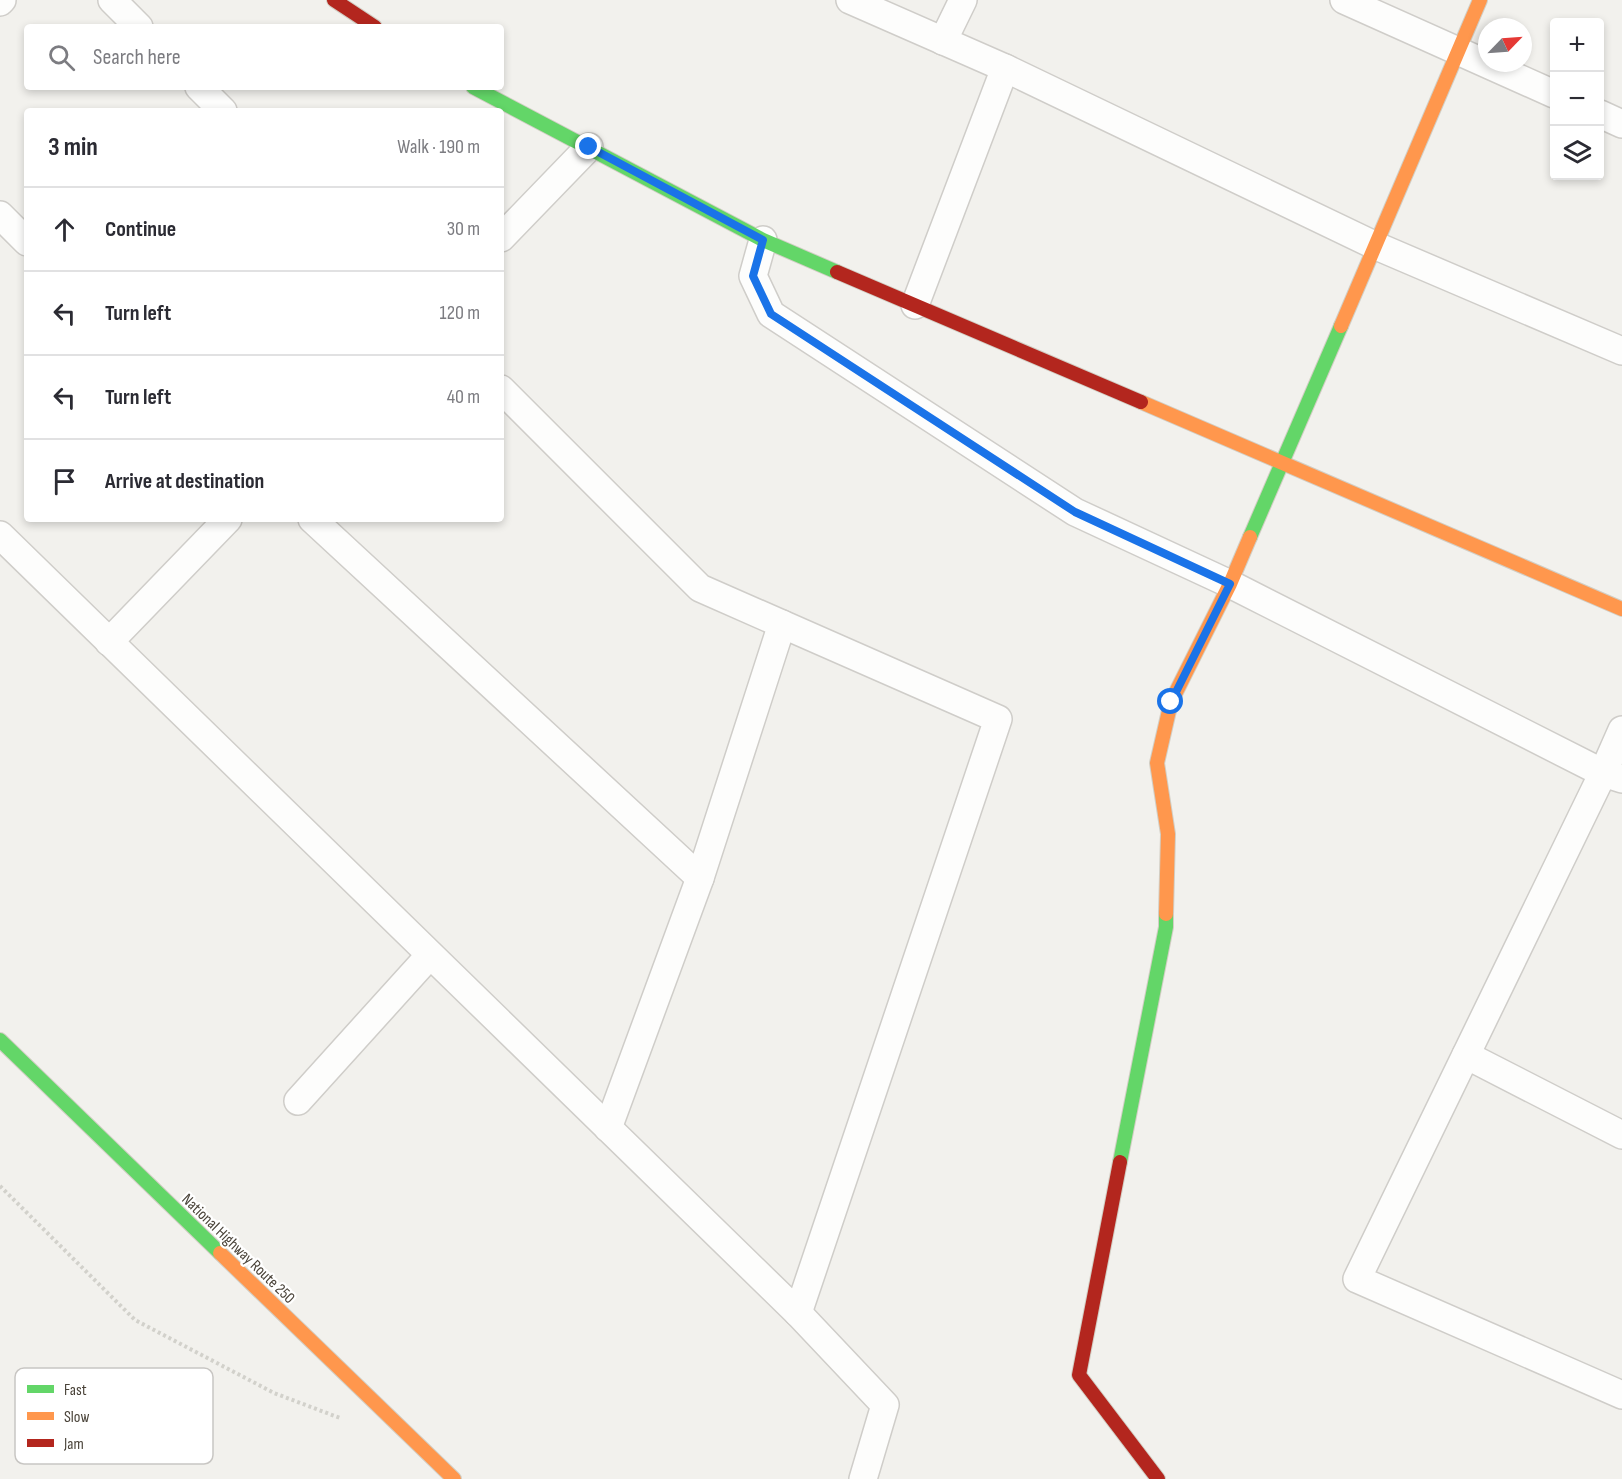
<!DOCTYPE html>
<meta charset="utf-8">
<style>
body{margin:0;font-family:"Sofia Sans Condensed",sans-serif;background:#f7f7f7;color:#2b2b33}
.controls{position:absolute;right:18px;top:18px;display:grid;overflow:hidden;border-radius:6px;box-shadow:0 3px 9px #0003}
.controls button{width:54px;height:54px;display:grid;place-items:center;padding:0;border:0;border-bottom:2px solid #e1e1e2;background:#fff;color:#2b2b33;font:30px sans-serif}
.compass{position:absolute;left:1478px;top:18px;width:54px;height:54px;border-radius:50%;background:#fff;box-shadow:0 3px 9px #0003;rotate:65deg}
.stop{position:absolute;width:18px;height:18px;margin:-14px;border:4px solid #1a73e8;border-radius:50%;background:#fff}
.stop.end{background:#1a73e8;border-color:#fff;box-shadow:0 2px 6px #0008}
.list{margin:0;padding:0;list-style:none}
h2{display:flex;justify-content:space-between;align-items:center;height:78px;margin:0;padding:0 24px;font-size:26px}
h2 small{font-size:20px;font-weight:400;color:#7c7c81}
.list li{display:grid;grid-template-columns:39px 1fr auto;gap:18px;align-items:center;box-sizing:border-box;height:84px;padding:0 24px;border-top:2px solid #e1e1e2}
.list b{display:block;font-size:22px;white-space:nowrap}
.list em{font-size:20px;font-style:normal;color:#7c7c81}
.icon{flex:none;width:33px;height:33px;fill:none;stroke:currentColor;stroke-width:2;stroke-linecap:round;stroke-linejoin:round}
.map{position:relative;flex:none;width:1622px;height:1479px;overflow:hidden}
.search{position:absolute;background:#fff;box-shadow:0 3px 9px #0003;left:24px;top:24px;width:480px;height:66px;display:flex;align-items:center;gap:15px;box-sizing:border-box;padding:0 21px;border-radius:6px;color:#7c7c81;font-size:22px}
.panel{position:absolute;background:#fff;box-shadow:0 3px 9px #0003;left:24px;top:108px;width:480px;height:414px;border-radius:6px}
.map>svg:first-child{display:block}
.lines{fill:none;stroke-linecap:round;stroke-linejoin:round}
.street-casing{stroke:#cfcdc9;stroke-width:30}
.fast-casing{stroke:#d2cec4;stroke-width:16}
.slow-casing{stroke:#d2cec4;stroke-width:16}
.jam-casing{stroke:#d2cec4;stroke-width:16}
.path{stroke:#d2d1cb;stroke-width:4;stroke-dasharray:3 3;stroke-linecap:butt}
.street{stroke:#fdfdfc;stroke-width:27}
.fast{stroke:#63d668;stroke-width:14}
.slow{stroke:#ff974d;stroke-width:14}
.jam{stroke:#b3261e;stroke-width:14}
.route{stroke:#1a73e8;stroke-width:8}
.labels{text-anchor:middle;stroke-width:4.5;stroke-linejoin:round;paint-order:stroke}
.street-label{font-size:16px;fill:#494238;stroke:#fff}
.key{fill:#fff;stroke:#c8c6c3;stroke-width:1.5}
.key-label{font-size:16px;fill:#494238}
</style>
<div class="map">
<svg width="1622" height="1479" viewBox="0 0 1622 1479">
<rect width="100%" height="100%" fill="#f2f1ed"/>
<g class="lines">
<g class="street-casing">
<g id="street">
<path d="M112 0 139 27"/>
<path d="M850 0 1005 68 1374 245 1622 351"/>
<path d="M1344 0 1554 94"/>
<path d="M0 2 2 0"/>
<path d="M943 41 963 0"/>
<path d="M199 87 223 111"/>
<path d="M1600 114 1622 124"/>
<path d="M0 215 27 242"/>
<path d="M501 238 589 147"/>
<path d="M763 240 753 276 771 314 1075 512 1230 584 1603 773 1622 779"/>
<path d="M915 305 1005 68"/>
<path d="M501 389 700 588 998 719 798 1313"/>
<path d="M312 519 700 878"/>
<path d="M0 535 798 1313 885 1405 863 1479"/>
<path d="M109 642 228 519"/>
<path d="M1622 730 1603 773 1357 1279 1622 1395"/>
<path d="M1466 1055 1622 1135"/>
<path d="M298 1101 430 955"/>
<path d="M608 1128 700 878 782 624"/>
</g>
</g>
<g class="fast-casing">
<g id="fast">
<path d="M473 87 763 240 837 272"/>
<path d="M1250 537 1341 326"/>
<path d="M0 1040 220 1253"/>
<path d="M1120 1162 1166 927V914"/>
</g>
</g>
<g class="slow-casing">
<g id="slow">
<path d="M1341 326 1480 0"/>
<path d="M1141 402 1622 609"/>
<path d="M1166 914 1168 834 1157 763 1171 702 1230 584 1250 537"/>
<path d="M220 1253 454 1479"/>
</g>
</g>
<g class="jam-casing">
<g id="jam">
<path d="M334 0 375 27"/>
<path d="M837 272 1141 402"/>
<path d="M1120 1162 1079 1375 1158 1479"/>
</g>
</g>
<path class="path" d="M0 1186 135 1320 274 1393 340 1418"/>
<use href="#street" class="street"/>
<use href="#fast" class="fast"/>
<use href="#slow" class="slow"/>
<use href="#jam" class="jam"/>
</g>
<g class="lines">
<path class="route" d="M589 147 763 240 753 276 771 314 1075 512 1230 584 1171 702"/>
</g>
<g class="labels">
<g class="street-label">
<text transform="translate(239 1248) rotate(44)" y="6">National Highway Route 250</text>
</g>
</g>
<rect x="15" y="1368" width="198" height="96" rx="9" class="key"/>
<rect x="27" y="1385" width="27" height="8" fill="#63d668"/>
<rect x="27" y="1412" width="27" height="8" fill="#ff974d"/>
<rect x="27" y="1439" width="27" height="8" fill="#b3261e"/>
<g class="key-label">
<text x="64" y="1395">Fast</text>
<text x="64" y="1422">Slow</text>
<text x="64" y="1449">Jam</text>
</g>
</svg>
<div class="controls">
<button>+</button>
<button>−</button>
<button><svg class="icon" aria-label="layers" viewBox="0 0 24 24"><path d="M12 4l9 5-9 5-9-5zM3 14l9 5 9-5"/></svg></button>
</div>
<svg class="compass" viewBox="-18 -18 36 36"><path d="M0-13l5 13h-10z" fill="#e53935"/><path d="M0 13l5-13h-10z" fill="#7c7c81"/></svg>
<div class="stop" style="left:1171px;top:702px"></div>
<div class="stop end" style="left:589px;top:147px"></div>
<div class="search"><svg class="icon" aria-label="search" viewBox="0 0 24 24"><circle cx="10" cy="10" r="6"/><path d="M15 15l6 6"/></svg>Search here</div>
<section class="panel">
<h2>3 min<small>Walk · 190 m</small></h2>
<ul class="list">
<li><svg class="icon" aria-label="ahead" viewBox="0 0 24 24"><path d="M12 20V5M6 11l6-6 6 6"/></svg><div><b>Continue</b></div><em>30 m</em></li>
<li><svg class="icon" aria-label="left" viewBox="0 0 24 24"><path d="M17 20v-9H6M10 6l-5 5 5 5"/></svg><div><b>Turn left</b></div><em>120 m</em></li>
<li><svg class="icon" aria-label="left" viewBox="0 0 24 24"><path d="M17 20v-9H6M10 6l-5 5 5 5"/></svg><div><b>Turn left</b></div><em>40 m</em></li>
<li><svg class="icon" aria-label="arrive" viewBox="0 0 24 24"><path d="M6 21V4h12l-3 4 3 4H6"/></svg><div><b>Arrive at destination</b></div></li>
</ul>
</section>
</div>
